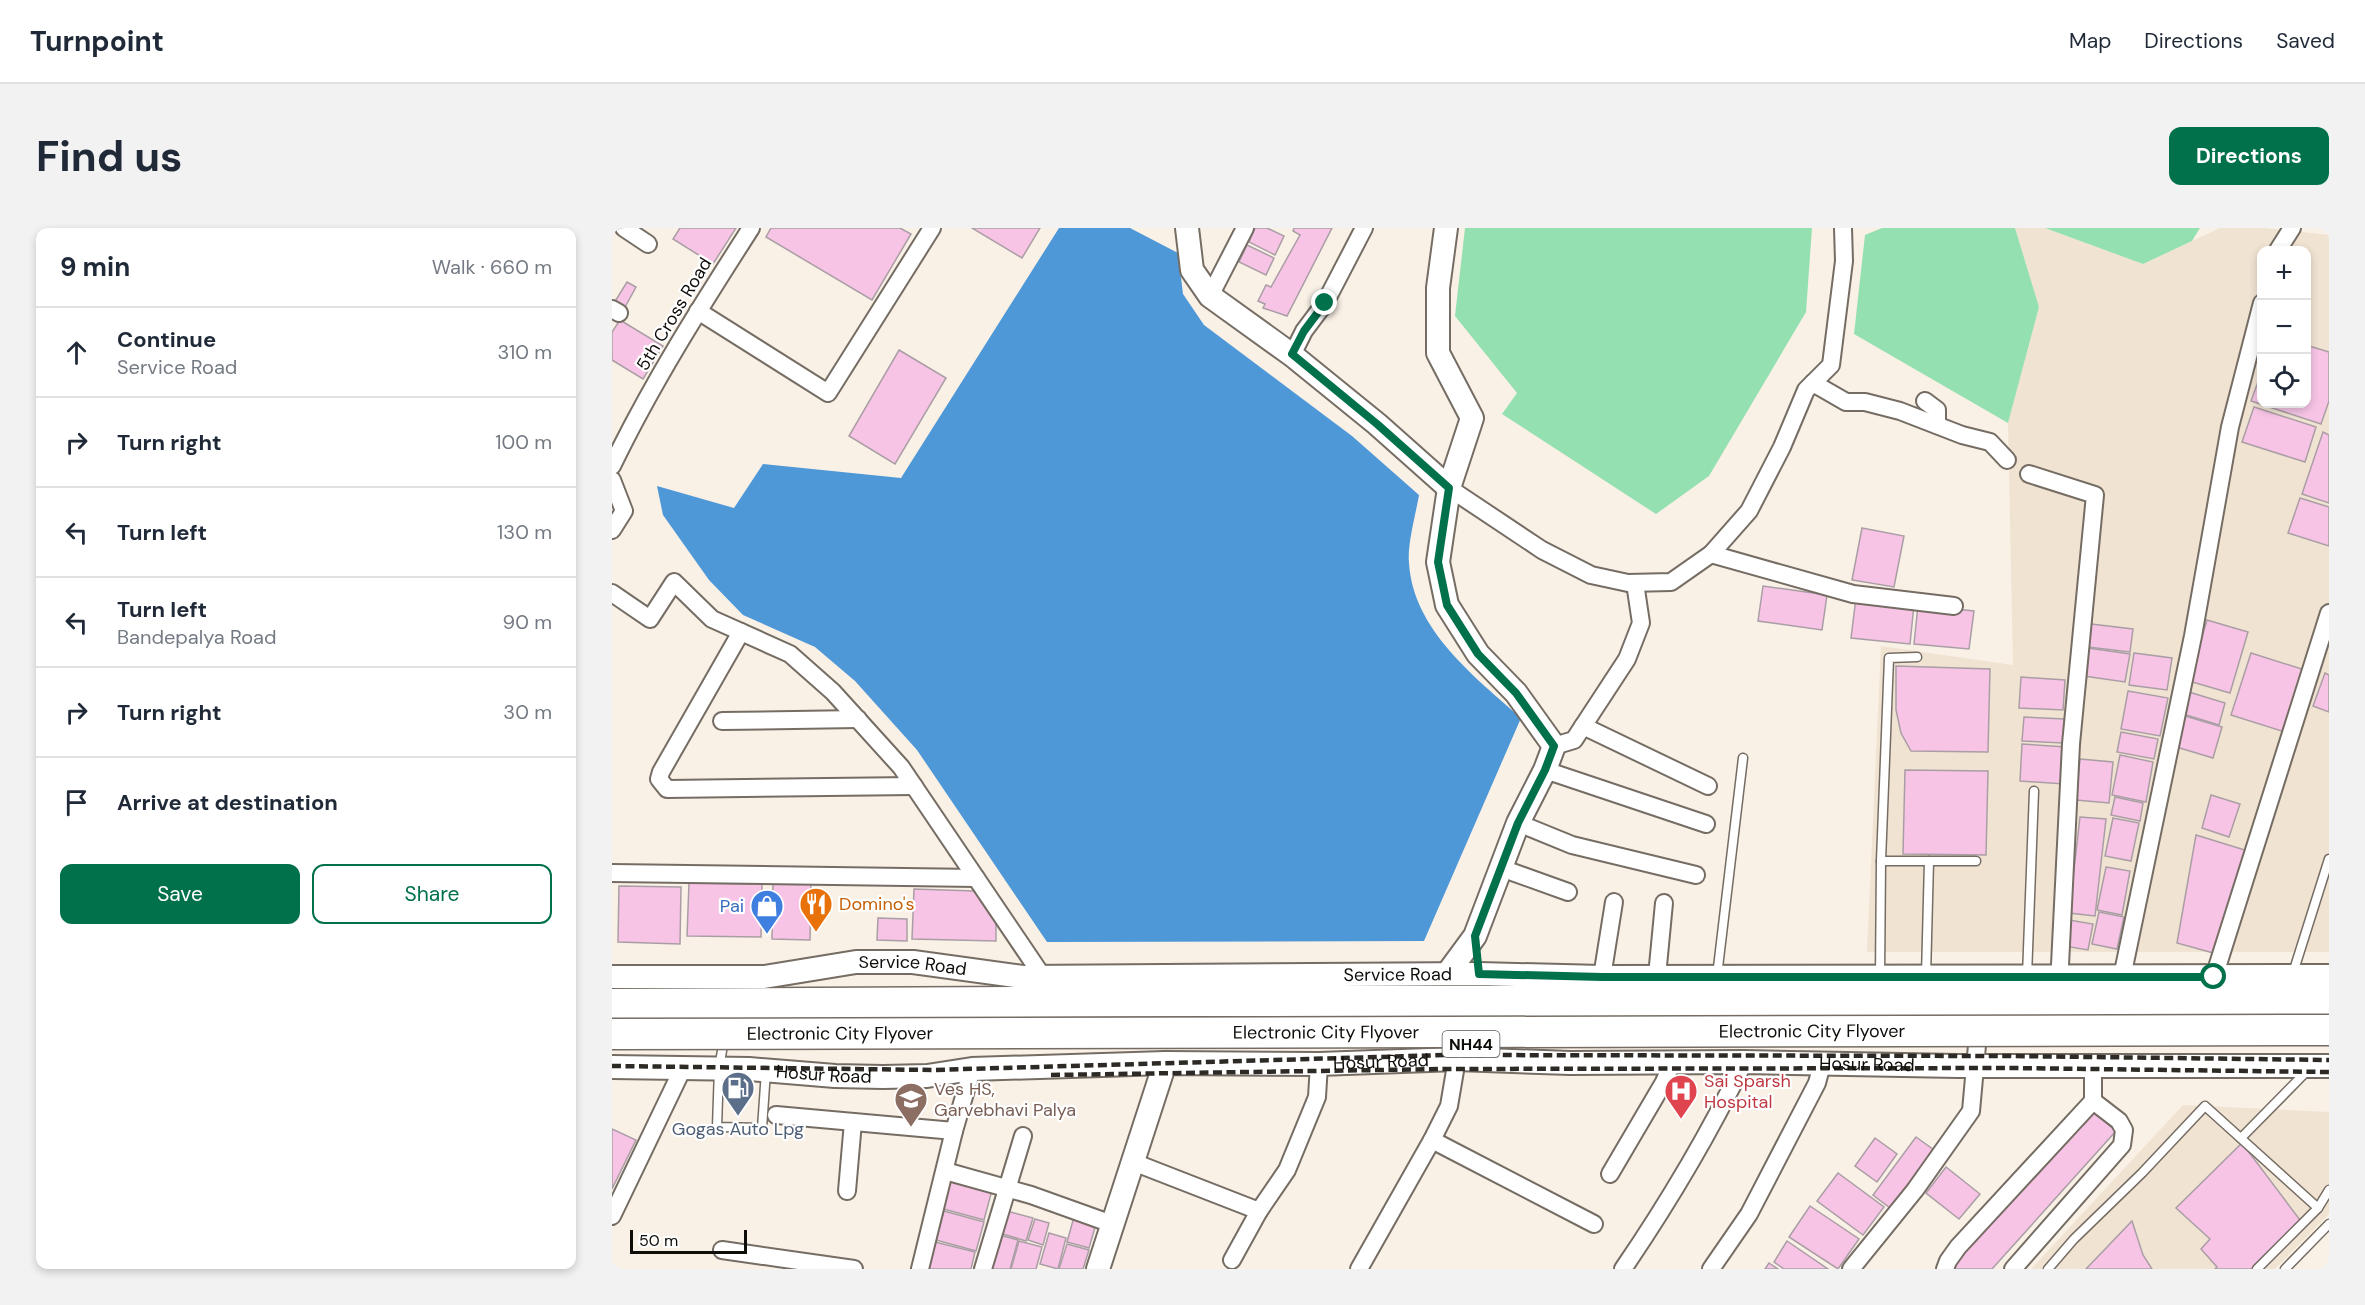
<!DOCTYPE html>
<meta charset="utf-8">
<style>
body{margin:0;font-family:"DM Sans",sans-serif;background:#f2f2f3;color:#1f2937}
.controls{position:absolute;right:18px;top:18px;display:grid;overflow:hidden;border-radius:12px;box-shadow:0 3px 9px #0003}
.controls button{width:54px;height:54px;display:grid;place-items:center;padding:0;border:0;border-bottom:2px solid #e0e1e3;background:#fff;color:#1f2937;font:30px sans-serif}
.scale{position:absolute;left:18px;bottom:15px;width:117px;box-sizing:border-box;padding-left:6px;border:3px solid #0f0d09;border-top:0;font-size:16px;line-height:21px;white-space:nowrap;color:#0f0d09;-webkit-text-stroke:4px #fff;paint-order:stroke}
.stop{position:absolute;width:18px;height:18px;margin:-14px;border:4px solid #01714b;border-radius:50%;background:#fff}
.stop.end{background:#01714b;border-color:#fff;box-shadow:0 2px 6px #0008}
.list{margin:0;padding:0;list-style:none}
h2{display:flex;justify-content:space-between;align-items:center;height:78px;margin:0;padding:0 24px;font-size:26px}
h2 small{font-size:20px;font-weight:400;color:#747a83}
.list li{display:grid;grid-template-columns:39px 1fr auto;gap:18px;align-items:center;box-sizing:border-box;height:90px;padding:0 24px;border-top:2px solid #e0e1e3}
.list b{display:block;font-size:22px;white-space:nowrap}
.list p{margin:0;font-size:20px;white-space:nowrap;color:#747a83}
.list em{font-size:20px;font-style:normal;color:#747a83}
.actions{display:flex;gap:12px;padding:18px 24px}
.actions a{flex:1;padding:14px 0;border:2px solid #01714b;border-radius:12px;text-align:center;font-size:21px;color:#01714b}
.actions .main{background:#01714b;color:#fff}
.icon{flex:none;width:33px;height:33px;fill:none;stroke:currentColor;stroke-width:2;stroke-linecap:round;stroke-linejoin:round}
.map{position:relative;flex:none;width:1717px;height:1041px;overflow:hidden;border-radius:12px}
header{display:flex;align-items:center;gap:36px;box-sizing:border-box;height:84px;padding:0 30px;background:#fff;border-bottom:2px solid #e0e1e3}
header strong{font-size:28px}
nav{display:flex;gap:33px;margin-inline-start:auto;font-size:21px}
.intro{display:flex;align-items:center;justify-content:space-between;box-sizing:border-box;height:144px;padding:0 36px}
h1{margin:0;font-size:42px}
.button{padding:15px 27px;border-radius:12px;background:#01714b;color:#fff;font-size:21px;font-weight:700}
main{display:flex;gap:36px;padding:0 36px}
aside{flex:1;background:#fff;border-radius:12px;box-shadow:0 3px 9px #0003}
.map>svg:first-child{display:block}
.built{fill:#f1e3d2;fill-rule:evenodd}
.green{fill:#94e0b0}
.water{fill:#4e98d7}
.building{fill:#f7c4e6;stroke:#aa9ea5;stroke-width:1.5}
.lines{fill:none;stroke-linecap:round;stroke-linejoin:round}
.lane-casing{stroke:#756d64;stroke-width:11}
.street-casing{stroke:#756d64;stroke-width:20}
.secondary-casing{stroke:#756d64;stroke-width:26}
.highway-casing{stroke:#756d64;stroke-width:33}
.lane{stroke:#fff;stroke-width:8}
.street{stroke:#fff;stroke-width:16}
.secondary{stroke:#fff;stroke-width:22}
.highway{stroke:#fff;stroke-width:30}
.rail{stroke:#2d2a25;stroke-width:4.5;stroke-dasharray:9 4.5;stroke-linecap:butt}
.highway-bridge-casing{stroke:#756d64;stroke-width:33;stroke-linecap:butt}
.highway-bridge{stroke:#fff;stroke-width:30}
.route{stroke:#01714b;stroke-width:8}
.labels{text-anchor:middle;stroke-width:4.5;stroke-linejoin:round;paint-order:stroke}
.shield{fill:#fff;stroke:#575653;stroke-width:1.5}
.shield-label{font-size:16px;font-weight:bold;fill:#0f0d09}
.street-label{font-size:18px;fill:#0f0d09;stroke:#fff}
.food-label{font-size:18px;fill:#c56008;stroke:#fff;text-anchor:start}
.shop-label{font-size:18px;fill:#366cbe;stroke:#fff;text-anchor:end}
.health-label{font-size:18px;fill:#be3a42;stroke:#fff;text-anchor:start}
.education-label{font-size:18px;fill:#785e54;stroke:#fff;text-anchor:start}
.service-label{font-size:18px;fill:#4e5e75;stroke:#fff}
</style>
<header>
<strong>Turnpoint</strong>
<nav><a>Map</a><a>Directions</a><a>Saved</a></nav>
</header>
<div class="intro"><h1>Find us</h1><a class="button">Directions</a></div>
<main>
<aside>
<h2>9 min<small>Walk · 660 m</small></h2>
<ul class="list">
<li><svg class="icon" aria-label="ahead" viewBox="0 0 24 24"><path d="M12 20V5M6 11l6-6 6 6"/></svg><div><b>Continue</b><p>Service Road</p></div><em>310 m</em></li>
<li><svg class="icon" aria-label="right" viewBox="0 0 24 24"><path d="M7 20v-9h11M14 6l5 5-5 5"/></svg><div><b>Turn right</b></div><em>100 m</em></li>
<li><svg class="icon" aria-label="left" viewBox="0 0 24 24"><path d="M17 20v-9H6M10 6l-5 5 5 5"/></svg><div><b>Turn left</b></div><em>130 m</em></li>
<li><svg class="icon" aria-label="left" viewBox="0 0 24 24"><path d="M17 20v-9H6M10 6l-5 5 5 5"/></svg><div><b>Turn left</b><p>Bandepalya Road</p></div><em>90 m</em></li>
<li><svg class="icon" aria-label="right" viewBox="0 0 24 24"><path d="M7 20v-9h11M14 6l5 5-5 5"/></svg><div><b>Turn right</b></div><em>30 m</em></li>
<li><svg class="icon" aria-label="arrive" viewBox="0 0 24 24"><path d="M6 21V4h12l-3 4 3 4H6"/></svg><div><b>Arrive at destination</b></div></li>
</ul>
<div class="actions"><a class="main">Save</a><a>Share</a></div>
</aside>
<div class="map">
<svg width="1717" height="1041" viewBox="0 0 1717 1041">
<rect width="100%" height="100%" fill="#f9f0e6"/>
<g class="built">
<path d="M1403 0H1433L1531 36 1608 0H1652L1717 7V724H1255L1269 418 1401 437 1396 195 1427 79ZM1650 22H1694V176H1650Z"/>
<path d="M1571 877 1717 884V986L1663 1041H1419Z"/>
</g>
<g class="green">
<path d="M853 0H1200L1194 84 1097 248 1044 286 890 186 905 165 843 88Z"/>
<path d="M1270 0H1403L1427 79 1396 195 1242 106 1253 7Z"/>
<path d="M1433 0H1588L1580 13 1531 36Z"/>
</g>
<path class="water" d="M447 0H518L566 25 571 66 592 97 740 208 807 267C804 285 795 317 797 335 801 402 863 449 909 490L812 713 435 714 305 522 243 453 203 419 131 387 97 352 51 287 45 258 122 280 151 236 289 250Z"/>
<g class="building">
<path d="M68 0H124L101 36 61 11Z"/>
<path d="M159 0H288L299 6 260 72 154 9Z"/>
<path d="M360 0H428L410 30Z"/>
<path d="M643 0H655L672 8 663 27 637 14Z"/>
<path d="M682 0H720L675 88 651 80 653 76 646 73 654 57 659 59 688 7 681 3Z"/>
<path d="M635 17 662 30 654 47 627 34Z"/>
<path d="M15 54 24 59 12 81 2 75Z"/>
<path d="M8 92 51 118 31 151 0 132V104Z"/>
<path d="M1694 117 1717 124V173L1709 196 1639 173 1650 143V176H1694Z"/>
<path d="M287 122 334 150 283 236 237 208Z"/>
<path d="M1642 179 1704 199 1693 234 1630 214Z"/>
<path d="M1711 204 1717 207V275L1690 266Z"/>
<path d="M1688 270 1717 279V318L1676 305Z"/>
<path d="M1250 300 1292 308 1282 359 1240 352Z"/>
<path d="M1151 358 1215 367 1210 402 1146 393Z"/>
<path d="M1244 370 1302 377 1298 416 1239 410Z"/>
<path d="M1306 377 1362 383 1357 421 1302 416Z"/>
<path d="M1595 392 1636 404 1618 465 1577 453Z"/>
<path d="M1479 396 1521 401 1518 424 1476 419Z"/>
<path d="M1476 420 1518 426 1513 454 1472 448Z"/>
<path d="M1522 425 1560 430 1555 462 1517 457Z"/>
<path d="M1639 425 1696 443 1676 505 1619 487Z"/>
<path d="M1284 438 1378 441 1376 524 1299 523 1289 505 1284 482Z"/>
<path d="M1713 445 1717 447V484L1701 478Z"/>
<path d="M1409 449 1453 452 1451 482 1407 480Z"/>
<path d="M1516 463 1556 470 1548 508 1509 501Z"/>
<path d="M1577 464 1613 475 1607 497 1571 486Z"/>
<path d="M1570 487 1610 499 1601 530 1561 518Z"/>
<path d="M1412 489 1453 491 1451 515 1410 513Z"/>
<path d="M1509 504 1546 511 1542 531 1505 524Z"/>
<path d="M1410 516 1454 519 1452 556 1408 553Z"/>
<path d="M1508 527 1541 534 1534 574 1500 567Z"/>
<path d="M1468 531 1501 534 1497 575 1464 572Z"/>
<path d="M1293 542 1376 543 1374 627 1291 626Z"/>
<path d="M1599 567 1628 576 1617 609 1590 600Z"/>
<path d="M1503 569 1531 575 1528 593 1499 587Z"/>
<path d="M1468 589 1494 591 1483 688 1457 685Z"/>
<path d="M1501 590 1527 595 1519 633 1493 628Z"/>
<path d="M1584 607 1636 623 1605 726 1565 715Z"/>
<path d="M1494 639 1518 643 1510 687 1485 682Z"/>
<path d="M77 655 150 656 149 709 75 708Z"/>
<path d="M161 655 199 656 198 712 160 711Z"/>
<path d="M7 658 69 659 68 716 6 714Z"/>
<path d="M302 661 363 663 384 691V713L300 711Z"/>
<path d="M1487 684 1512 689 1505 721 1480 716Z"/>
<path d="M266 690 295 691V713L265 712Z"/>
<path d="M1457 692 1481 696 1476 722 1452 718Z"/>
<path d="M1478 880 1504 903 1380 1041H1340L1337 1038Z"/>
<path d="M0 901 24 912 0 961Z"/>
<path d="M1304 909 1322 922 1278 980 1261 967Z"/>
<path d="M1263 910 1285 926 1265 954 1243 938Z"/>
<path d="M1630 915 1688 992 1640 1041H1603L1605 1039 1589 1021 1598 1011 1564 980Z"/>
<path d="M1334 939 1368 966 1347 991 1314 965Z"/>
<path d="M1226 945 1272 979 1251 1007 1205 973Z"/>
<path d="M337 951 380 962 372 992 328 980Z"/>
<path d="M1198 978 1247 1011 1226 1041 1177 1009Z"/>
<path d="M391 982 421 990 414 1013 384 1004Z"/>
<path d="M332 983 372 994 364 1023 324 1012Z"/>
<path d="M462 989 484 996 477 1020 455 1014Z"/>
<path d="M423 991 437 995 431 1017 416 1012Z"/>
<path d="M1520 993 1531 1027 1540 1041H1474Z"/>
<path d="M437 1005 454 1010 446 1041 428 1036Z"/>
<path d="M384 1006 406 1012 398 1041H378Z"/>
<path d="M319 1013 363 1024 359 1041H311Z"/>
<path d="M407 1013 430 1019 424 1041H399Z"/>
<path d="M1175 1013 1216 1041H1172L1162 1034Z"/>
<path d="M455 1016 477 1022 471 1041H447Z"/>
<path d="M1157 1035 1166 1041H1153Z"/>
</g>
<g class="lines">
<g class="lane-casing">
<g id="lane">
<path d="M1269 633H1317L1314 748"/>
<path d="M1317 633H1364"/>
<path d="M1681 745 1717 631"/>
<path d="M1105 748 1131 530"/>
<path d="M1268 748 1269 633 1277 430 1305 429"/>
<path d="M1415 748 1422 563"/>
<path d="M111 817 107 840 105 899 150 900 154 843"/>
<path d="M1629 910 1695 843"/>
<path d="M1436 1041 1462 1011 1530 945 1593 878 1706 980"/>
<path d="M1645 1041 1706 980 1717 962"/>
<path d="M1673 1041 1717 996"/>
</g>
</g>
<g class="street-casing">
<g id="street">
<path d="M12 0 36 16"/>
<path d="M1666 22 1680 0"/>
<path d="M598 68 633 0"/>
<path d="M0 81 7 85"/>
<path d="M86 83 216 165 320 0"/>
<path d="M680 127 692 103 713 75 752 0"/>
<path d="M1201 155 1234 174H1253L1288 183 1350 207 1378 214 1395 232"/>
<path d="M1313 173 1325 182V197"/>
<path d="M0 238C40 155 89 78 139 0"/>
<path d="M1417 246 1483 267 1459 516 1447 757"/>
<path d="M0 252 12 283 0 302"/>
<path d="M837 260 930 322 979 347 1016 355 1059 354 1099 326 1137 283 1170 219 1194 162 1219 137 1232 33 1231 0"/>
<path d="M1099 326 1241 366 1342 378"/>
<path d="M0 365 38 391 62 354 100 391 178 426 221 464 289 539 431 749"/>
<path d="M129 404 49 544 47 551 55 561 302 558"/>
<path d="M110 493 246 491"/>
<path d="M971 498 1096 558"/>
<path d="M942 518 962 512 1015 431 1029 395 1023 355"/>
<path d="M933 542 1094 596"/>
<path d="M906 595 960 617 1084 647"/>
<path d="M889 640 956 664"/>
<path d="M0 645 364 650"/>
<path d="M1045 748 1052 675"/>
<path d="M990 749 1002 674"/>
<path d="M1510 749 1581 408 1618 199 1650 75"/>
<path d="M1602 749 1717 385"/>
<path d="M164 887 342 903"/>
<path d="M820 912 982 996"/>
<path d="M521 934 647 983 675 942 705 869 707 836"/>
<path d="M333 943 419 967 500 996"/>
<path d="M998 946 1052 854 1060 835"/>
<path d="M235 963 241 894"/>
<path d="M0 988 71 840"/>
<path d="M110 1022 242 1041"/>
<path d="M620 1032 647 983"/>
<path d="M308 1041 342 903 360 841"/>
<path d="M371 1041 411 908"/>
<path d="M747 1041 820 912 837 878 845 831"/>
<path d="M1011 1041C1056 975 1097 906 1132 834"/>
<path d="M1099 1041 1137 986 1205 855 1210 836"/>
<path d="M1239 1041 1303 962 1359 883 1365 817"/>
<path d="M1333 1041 1336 1033 1346 1019 1481 873V838"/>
<path d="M1401 1041 1510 917 1512 902 1507 893 1481 873"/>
</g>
</g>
<g class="secondary-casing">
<g id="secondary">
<path d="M575 0 580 42 598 68 680 127 765 196 837 260"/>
<path d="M834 0 826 60V125L860 190 837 260 826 334 835 377 866 426 904 465 942 518 933 542 906 595 863 708 835 746"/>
<path id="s1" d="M0 749H152L244 734H301L411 749 867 746 990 749 1717 748"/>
<path id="s2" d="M0 839 137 841 223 848 271 849 315 848 360 841 553 835 707 836 845 831 958 835 1132 834 1346 838H1717"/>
<path d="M486 1041 553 835"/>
</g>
</g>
<g class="highway-casing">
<path id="highway" d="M0 776 596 773H1717"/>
</g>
<use href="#lane" class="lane"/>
<use href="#street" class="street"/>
<use href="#secondary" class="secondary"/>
<use href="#highway" class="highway"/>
<g class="rail">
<path d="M0 838 321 842 834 827 1400 828 1717 832"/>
<path d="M439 847 833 841 1398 840 1717 844"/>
</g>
<g class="highway-bridge-casing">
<g id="highway-bridge">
<path id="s3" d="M0 806 1717 802"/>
</g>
</g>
<use href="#highway-bridge" class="highway-bridge"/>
</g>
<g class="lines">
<path class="route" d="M713 75 692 103 680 126 765 196 837 260 826 334 835 377 866 426 904 465 942 518 933 542 906 595 863 708 867 746 990 749H1602"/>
</g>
<defs>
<g id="restaurant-pin" transform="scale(1.725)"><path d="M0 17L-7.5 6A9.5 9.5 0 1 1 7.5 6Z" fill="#e8710a" stroke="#fff"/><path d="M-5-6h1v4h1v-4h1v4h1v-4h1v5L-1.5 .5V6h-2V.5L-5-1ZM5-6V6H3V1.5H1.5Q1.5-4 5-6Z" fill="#fff"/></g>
<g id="shop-pin" transform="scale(1.725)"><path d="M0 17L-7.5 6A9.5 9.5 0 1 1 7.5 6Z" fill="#3f7fe0" stroke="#fff"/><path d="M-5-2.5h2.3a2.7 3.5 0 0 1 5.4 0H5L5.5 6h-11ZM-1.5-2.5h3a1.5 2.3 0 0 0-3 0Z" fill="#fff"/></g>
<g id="fuel-pin" transform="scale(1.725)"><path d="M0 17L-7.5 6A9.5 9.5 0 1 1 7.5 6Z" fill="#5c6f8a" stroke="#fff"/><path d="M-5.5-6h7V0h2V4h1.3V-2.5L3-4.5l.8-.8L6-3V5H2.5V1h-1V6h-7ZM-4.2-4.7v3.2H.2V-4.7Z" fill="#fff"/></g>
<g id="hospital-pin" transform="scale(1.725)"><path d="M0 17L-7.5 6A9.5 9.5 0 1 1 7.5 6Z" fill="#e0444e" stroke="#fff"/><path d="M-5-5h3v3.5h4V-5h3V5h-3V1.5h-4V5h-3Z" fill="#fff"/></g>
<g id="school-pin" transform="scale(1.725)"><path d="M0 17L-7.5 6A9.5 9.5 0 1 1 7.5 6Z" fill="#8d6e63" stroke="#fff"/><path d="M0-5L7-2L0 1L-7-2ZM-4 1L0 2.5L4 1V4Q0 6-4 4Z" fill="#fff"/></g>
</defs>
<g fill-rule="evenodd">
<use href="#restaurant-pin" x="204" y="676"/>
<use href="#shop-pin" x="155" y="678"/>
<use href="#fuel-pin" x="126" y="860"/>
<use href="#hospital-pin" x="1069" y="863"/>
<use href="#school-pin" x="299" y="871"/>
</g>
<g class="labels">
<rect class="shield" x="830.5" y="803" width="57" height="26" rx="4.5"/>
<g class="shield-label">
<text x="859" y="822">NH44</text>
</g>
<g class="street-label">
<text transform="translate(62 86) rotate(-59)" y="6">5th Cross Road</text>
<text dy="6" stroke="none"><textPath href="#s1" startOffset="302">Service Road</textPath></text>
<text dy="6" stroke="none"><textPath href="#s1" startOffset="788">Service Road</textPath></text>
<text dy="6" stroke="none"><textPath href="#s3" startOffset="1200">Electronic City Flyover</textPath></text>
<text dy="6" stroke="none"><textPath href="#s3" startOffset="714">Electronic City Flyover</textPath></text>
<text dy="6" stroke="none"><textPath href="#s3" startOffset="228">Electronic City Flyover</textPath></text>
<text dy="6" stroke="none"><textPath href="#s2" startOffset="770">Hosur Road</textPath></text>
<text dy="6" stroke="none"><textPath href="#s2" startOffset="1256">Hosur Road</textPath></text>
<text dy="6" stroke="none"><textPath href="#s2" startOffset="212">Hosur Road</textPath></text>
</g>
<g class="food-label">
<text x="227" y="682">Domino's</text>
</g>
<g class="shop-label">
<text x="132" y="684">Pai</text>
</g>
<g class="health-label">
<text x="1092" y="859">Sai Sparsh<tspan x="1092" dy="21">Hospital</tspan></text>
</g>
<g class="education-label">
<text x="322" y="867">Ves HS,<tspan x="322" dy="21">Garvebhavi Palya</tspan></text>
</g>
<g class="service-label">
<text x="126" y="907">Gogas Auto Lpg</text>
</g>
</g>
</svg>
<div class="controls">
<button>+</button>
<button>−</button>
<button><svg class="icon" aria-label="locate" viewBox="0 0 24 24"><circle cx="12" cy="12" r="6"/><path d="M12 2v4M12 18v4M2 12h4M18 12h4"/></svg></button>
</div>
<div class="scale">50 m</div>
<div class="stop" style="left:1602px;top:749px"></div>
<div class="stop end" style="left:713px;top:75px"></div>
</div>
</main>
